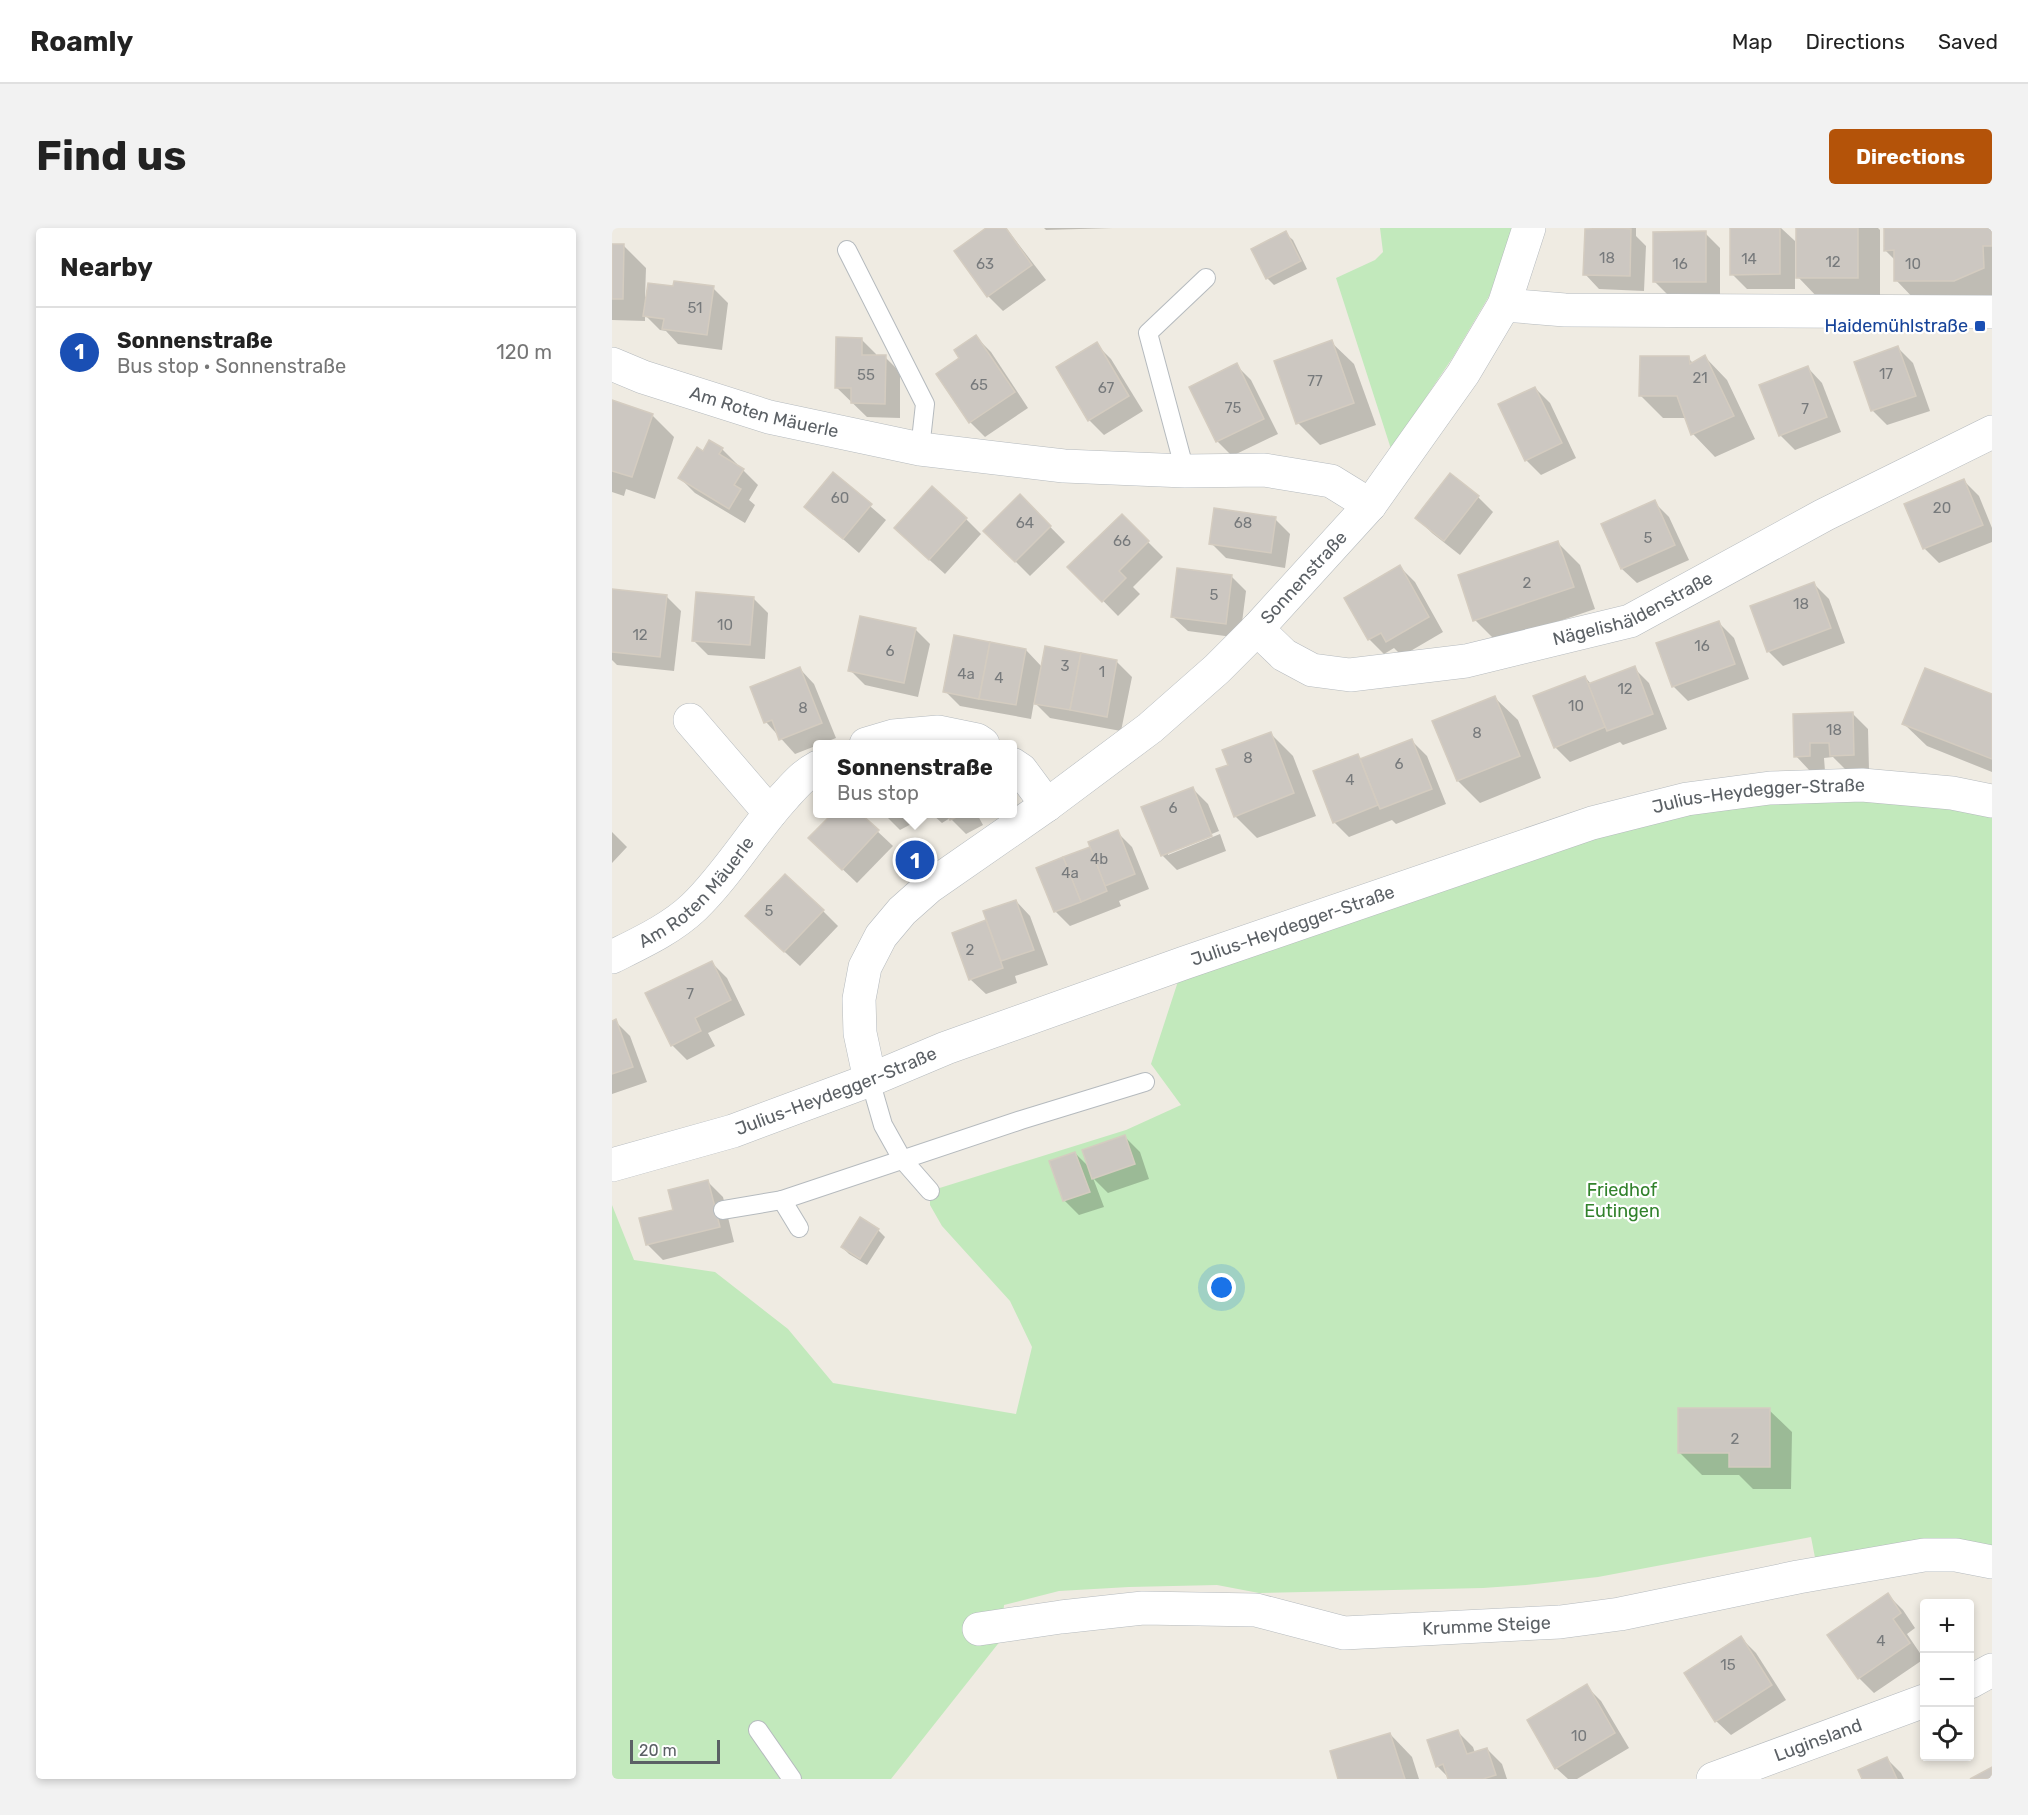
<!DOCTYPE html>
<meta charset="utf-8">
<style>
body{margin:0;font-family:Rubik,sans-serif;background:#f2f2f2;color:#222}
.controls{position:absolute;right:18px;bottom:18px;display:grid;overflow:hidden;border-radius:6px;box-shadow:0 3px 9px #0003}
.controls button{width:54px;height:54px;display:grid;place-items:center;padding:0;border:0;border-bottom:2px solid #e0e0e0;background:#fff;color:#222;font:30px sans-serif}
.scale{position:absolute;left:18px;bottom:15px;width:90px;box-sizing:border-box;padding-left:6px;border:3px solid #5b6065;border-top:0;font-size:16px;line-height:21px;white-space:nowrap;color:#5b6065;-webkit-text-stroke:4px #fff;paint-order:stroke}
.you{position:absolute;left:610px;top:1060px;width:21px;height:21px;margin:-15px;border:4px solid #fff;border-radius:50%;background:#1a73e8;box-shadow:0 0 0 9px #1a73e833}
.badge{display:grid;place-items:center;width:39px;height:39px;border-radius:50%;background:#b45309;color:#fff;font-size:20px;font-weight:700}
.pin{position:absolute;translate:-50% -50%;border:3px solid #fff;box-shadow:0 2px 6px #0006}
.popup{position:absolute;left:201px;top:512px;width:204px;height:78px;box-sizing:border-box;display:grid;place-content:center;border-radius:6px;background:#fff;filter:drop-shadow(0 2px 4px #0005);font-size:20px;white-space:nowrap;color:#767676}
.popup b{font-size:22px;color:#222}
.popup::after{content:'';position:absolute;left:50%;top:100%;margin-left:-12px;border:12px solid transparent;border-top-color:#fff}
.list{margin:0;padding:0;list-style:none}
h2{display:flex;justify-content:space-between;align-items:center;height:78px;margin:0;padding:0 24px;font-size:26px}
h2 small{font-size:20px;font-weight:400;color:#767676}
.list li{display:grid;grid-template-columns:39px 1fr auto;gap:18px;align-items:center;box-sizing:border-box;height:90px;padding:0 24px;border-top:2px solid #e0e0e0}
.list b{display:block;font-size:22px;white-space:nowrap}
.list p{margin:0;font-size:20px;white-space:nowrap;color:#767676}
.list em{font-size:20px;font-style:normal;color:#767676}
.icon{flex:none;width:33px;height:33px;fill:none;stroke:currentColor;stroke-width:2;stroke-linecap:round;stroke-linejoin:round}
.map{position:relative;flex:none;width:1380px;height:1551px;overflow:hidden;border-radius:6px}
header{display:flex;align-items:center;gap:36px;box-sizing:border-box;height:84px;padding:0 30px;background:#fff;border-bottom:2px solid #e0e0e0}
header strong{font-size:28px}
nav{display:flex;gap:33px;margin-inline-start:auto;font-size:21px}
.intro{display:flex;align-items:center;justify-content:space-between;box-sizing:border-box;height:144px;padding:0 36px}
h1{margin:0;font-size:42px}
.button{padding:15px 27px;border-radius:6px;background:#b45309;color:#fff;font-size:21px;font-weight:700}
main{display:flex;gap:36px;padding:0 36px}
aside{flex:1;background:#fff;border-radius:6px;box-shadow:0 3px 9px #0003}
.map>svg:first-child{display:block}
.green{fill:#c2e9bc}
.shadow{fill:#0003}
.building{fill:#ccc7c1;stroke:#d4ccc0;stroke-width:1.5}
.lines{fill:none;stroke-linecap:round;stroke-linejoin:round}
.service-casing{stroke:#b5babe;stroke-width:20}
.minor-casing{stroke:#b5babe;stroke-width:34}
.tertiary-casing{stroke:#b5babe;stroke-width:34}
.service{stroke:#fff;stroke-width:18}
.minor{stroke:#fff;stroke-width:33}
.tertiary{stroke:#fff;stroke-width:33}
.transit-dot{fill:#1a4fb4;stroke:#fff;stroke-width:2}
.labels{text-anchor:middle;stroke-width:4.5;stroke-linejoin:round;paint-order:stroke}
.number-label{font-size:15px;fill:#777a7c}
.transit-label{font-size:18px;fill:#164399;stroke:#fff;text-anchor:end}
.street-label{font-size:18px;fill:#5b6065;stroke:#fff}
.park-label{font-size:18px;fill:#32822c;stroke:#fff}
</style>
<header>
<strong>Roamly</strong>
<nav><a>Map</a><a>Directions</a><a>Saved</a></nav>
</header>
<div class="intro"><h1>Find us</h1><a class="button">Directions</a></div>
<main>
<aside>
<h2>Nearby<small></small></h2>
<ul class="list">
<li><span class="badge" style="background:#1a4fb4">1</span><div><b>Sonnenstraße</b><p>Bus stop · Sonnenstraße</p></div><em>120 m</em></li>
</ul>
</aside>
<div class="map">
<svg width="1380" height="1551" viewBox="0 0 1380 1551">
<rect width="100%" height="100%" fill="#efebe2"/>
<g class="green">
<path d="M768 0H902L877 68 841 129 779 221 724 50 763 32 771 24Z"/>
<path d="M1075 571 1380 573V1334L1206 1345 1199 1309 986 1349 914 1357 871 1360 647 1365 605 1357 517 1359 447 1363 392 1377 389 1412 279 1551H0V977L22 1032 103 1044 176 1101 221 1155 404 1186 420 1119 398 1073 330 998 318 977V963L514 902 569 877 539 836 572 735Z"/>
</g>
<g class="shadow">
<path d="M377 0H394L434 52 391 83 376 68Z"/>
<path d="M432 0H501L434 2Z"/>
<path d="M980 0H1024V8L1034 18 1032 63 987 61 973 46Z"/>
<path d="M1120 0H1169L1183 13V61H1135L1120 46Z"/>
<path d="M1186 0H1266L1268 2V72H1208L1186 49Z"/>
<path d="M1273 0H1380V69L1306 75 1284 52V33L1273 22Z"/>
<path d="M673 5 681 12 695 41 662 57 655 50Z"/>
<path d="M1093 5 1108 20V69H1058L1043 54Z"/>
<path d="M0 17H11L34 40 33 69 101 60 116 75 110 122 66 116 54 103 48 102 33 87V93L0 92Z"/>
<path d="M364 109 379 124 416 180 373 209 358 194 349 130Z"/>
<path d="M249 111 264 126V129H273L288 144V190L255 189 224 159Z"/>
<path d="M719 114 742 136 764 197 708 217 686 195Z"/>
<path d="M484 116 499 131 531 183 492 207 477 192Z"/>
<path d="M1286 120 1301 135 1318 183 1275 197 1260 182Z"/>
<path d="M1093 129 1115 152 1143 211 1103 229 1081 206 1075 190H1051L1028 167 1076 130 1082 136Z"/>
<path d="M624 137 639 152 666 206 620 228 605 213Z"/>
<path d="M1196 140 1210 155 1229 204 1183 222 1168 207Z"/>
<path d="M923 160 938 175 964 230 929 247 914 232Z"/>
<path d="M0 174 40 187 62 209 43 271 14 261 12 268 0 264Z"/>
<path d="M110 221 125 236 124 238 131 242 146 257 137 272 143 277 133 295 83 265 68 250 92 225Z"/>
<path d="M221 246 274 292 247 325 194 279Z"/>
<path d="M838 247 866 269 881 284 848 327 820 305 805 290Z"/>
<path d="M1352 253 1367 268 1380 300V314L1327 335 1312 320Z"/>
<path d="M408 268 453 314 418 348 373 303Z"/>
<path d="M1042 274 1057 289 1077 332 1025 355 1010 341 990 297Z"/>
<path d="M510 288 551 329 521 359 528 366 506 388 458 339Z"/>
<path d="M354 291 369 306 333 346 299 315Z"/>
<path d="M663 291 678 306 673 340 614 330 599 315Z"/>
<path d="M946 315 968 337 983 381 885 414 863 392Z"/>
<path d="M788 339 803 354 831 404 790 428 782 420 772 426 757 411Z"/>
<path d="M619 348 634 363 628 410 576 403 561 389Z"/>
<path d="M1202 356 1217 371 1233 415 1171 438 1156 423Z"/>
<path d="M0 362 54 368 69 383 62 443 5 437 0 432Z"/>
<path d="M141 370 156 385 153 431 96 427 81 412Z"/>
<path d="M1107 395 1122 410 1137 451 1076 473 1061 458Z"/>
<path d="M303 401 318 416 306 469 253 457 238 442Z"/>
<path d="M414 422 430 439 505 434 520 449 509 503 438 490 422 474 419 491 348 478 333 463Z"/>
<path d="M1022 440 1037 455 1055 501 1011 517 1008 514 958 534 943 519 973 449 979 456Z"/>
<path d="M188 441 202 456 224 510 183 526 154 494Z"/>
<path d="M1380 467V544L1315 518 1292 496Z"/>
<path d="M883 470 906 492 929 550 868 575 846 553Z"/>
<path d="M1241 486 1256 501 1257 542H1234L1221 529 1212 530 1213 543H1198L1184 528 1183 487Z"/>
<path d="M659 506 681 528 704 588 645 610 623 588 618 538Z"/>
<path d="M800 513 815 528 834 576 784 596 780 592 737 609 722 594 746 528 751 532Z"/>
<path d="M581 561 596 576 607 603 556 624V627L608 606 614 623 565 642 550 627Z"/>
<path d="M222 586H247L281 618 245 655 198 610Z"/>
<path d="M272 586H318L288 602Z"/>
<path d="M320 586H365L371 597 354 606 338 590 330 595Z"/>
<path d="M0 604 15 619 0 635Z"/>
<path d="M505 604 520 619 537 661 507 673 509 678 458 698 443 683 480 619Z"/>
<path d="M404 673 418 688 436 737 403 748 405 755 374 766 359 752 342 706 376 693Z"/>
<path d="M211 683 226 698 188 738 150 703Z"/>
<path d="M100 735 115 750 133 787 96 805 103 818 75 832 60 817Z"/>
<path d="M3 793 18 808 35 854 0 866V794Z"/>
<path d="M513 909 528 924 537 951 496 965 481 950 492 979 467 987 452 972 463 925 478 940Z"/>
<path d="M96 954 111 969 122 1014 51 1032 36 1017 29 991 63 983Z"/>
<path d="M266 1002 273 1009 255 1037 237 1026 230 1019Z"/>
<path d="M1157 1182 1180 1204 1179 1261H1141L1127 1247H1090L1067 1224Z"/>
<path d="M1276 1367 1291 1382 1303 1400 1295 1406 1312 1431 1262 1465 1247 1450Z"/>
<path d="M1129 1410 1144 1425 1174 1472 1119 1507 1104 1493Z"/>
<path d="M974 1458 989 1473 1017 1520 965 1551H956L944 1540Z"/>
<path d="M846 1504 861 1519 863 1525 875 1521 890 1536 895 1551H838L825 1538Z"/>
<path d="M778 1506 800 1529 807 1551H728Z"/>
<path d="M1274 1530 1289 1545 1292 1551H1252Z"/>
</g>
<g class="building">
<path d="M374 0H394L420 37 375 69 342 23Z"/>
<path d="M1009 0 1019 1 1018 48 971 47 973 1Z"/>
<path d="M1118 0H1168V46L1118 47Z"/>
<rect x="1184" y="0" width="62" height="50"/>
<path d="M1272 0H1380V18H1371L1372 40 1342 53H1282V22L1272 23Z"/>
<path d="M674 3 689 33 654 51 639 21Z"/>
<path d="M1094 3V54H1041V4Z"/>
<path d="M0 16H12L11 71H0Z"/>
<path d="M62 53 102 58 95 107 50 101 52 91 31 88 36 55 61 58Z"/>
<path d="M364 107 403 164 357 195 324 146 347 130 342 122Z"/>
<path d="M224 109 250 110V127H274L273 176 239 175V160H223Z"/>
<path d="M720 112 742 175 684 196 662 133Z"/>
<path d="M485 114 517 168 476 193 444 139Z"/>
<path d="M1286 118 1304 168 1259 183 1242 134Z"/>
<path d="M1093 127 1122 188 1079 207 1065 168H1027L1028 128H1077L1078 136Z"/>
<path d="M625 135 652 191 604 214 577 159Z"/>
<path d="M1196 138 1215 189 1167 208 1147 157Z"/>
<path d="M923 159 950 215 913 233 886 176Z"/>
<path d="M0 172 41 186 20 249 0 243Z"/>
<path d="M97 212 111 220 107 226 132 241 122 257 129 261 117 281 66 250 85 219 91 223Z"/>
<path d="M221 244 260 276 231 311 192 279Z"/>
<path d="M838 245 867 268 832 313 803 290Z"/>
<path d="M1352 251 1371 297 1311 321 1292 276Z"/>
<path d="M320 258 355 290 317 332 282 300Z"/>
<path d="M408 266 439 298 403 334 371 303Z"/>
<path d="M1043 272 1063 317 1009 341 989 296Z"/>
<path d="M602 280 664 289 659 325 597 316Z"/>
<path d="M510 286 537 313 507 343 514 350 490 374 455 339Z"/>
<path d="M946 313 962 359 861 393 846 347Z"/>
<path d="M788 337 817 389 774 414 769 405 756 412 732 370Z"/>
<path d="M565 340 620 347 614 396 559 389Z"/>
<path d="M1202 354 1219 400 1155 424 1138 378Z"/>
<path d="M0 361 55 367 48 429 0 424Z"/>
<path d="M84 364 142 369 138 417 80 413Z"/>
<path d="M248 388 304 400 292 455 236 443Z"/>
<path d="M1107 393 1123 436 1060 459 1044 415Z"/>
<path d="M342 407 378 414 367 471 331 464Z"/>
<path d="M378 414 414 421 404 477 367 471Z"/>
<path d="M433 418 469 425 458 482 422 476Z"/>
<path d="M469 425 505 432 495 489 458 482Z"/>
<path d="M1023 438 1041 486 995 503 976 456Z"/>
<path d="M188 439 210 495 167 512 160 492 152 495 138 459Z"/>
<path d="M1313 440 1380 466V531L1290 496Z"/>
<path d="M973 448 993 499 942 520 921 468Z"/>
<path d="M883 468 908 528 845 553 820 493Z"/>
<path d="M1241 484 1242 527 1218 528 1217 515H1198V528L1182 529 1181 486Z"/>
<path d="M659 504 682 565 622 589 604 541 616 537 610 522Z"/>
<path d="M800 511 820 561 768 581 748 531Z"/>
<path d="M746 526 766 577 721 595 701 543Z"/>
<path d="M581 559 600 608 549 628 529 579Z"/>
<path d="M220 586H249L267 602 230 642 196 610Z"/>
<path d="M335 586H351L338 592Z"/>
<path d="M506 602 523 646 493 658 476 614Z"/>
<path d="M478 619 495 663 469 674 451 629Z"/>
<path d="M451 629 469 674 442 684 424 640Z"/>
<path d="M173 646 212 682 172 724 133 688Z"/>
<path d="M404 672 422 722 389 733 371 683Z"/>
<path d="M374 692 391 740 357 752 340 705Z"/>
<path d="M100 733 119 772 83 790 89 803 59 818 33 765Z"/>
<path d="M4 791 21 839 0 846V793Z"/>
<path d="M513 907 523 936 480 951 470 922Z"/>
<path d="M463 924 478 964 451 973 437 933Z"/>
<path d="M96 952 108 999 34 1017 27 990 61 982 56 962Z"/>
<path d="M248 989 267 1001 248 1031 229 1019Z"/>
<path d="M1066 1180H1158V1239H1117V1225H1066Z"/>
<path d="M1276 1365 1289 1385 1281 1391 1298 1415 1246 1451 1215 1407Z"/>
<path d="M1129 1408 1160 1457 1103 1494 1072 1445Z"/>
<path d="M975 1456 1003 1505 943 1541 915 1492Z"/>
<path d="M846 1502 855 1526 875 1520 884 1547 871 1551H836L831 1536 824 1539 815 1512Z"/>
<path d="M778 1505 793 1551H726L718 1523Z"/>
<path d="M1275 1529 1285 1551H1250L1246 1542Z"/>
<path d="M1380 1539V1551H1358Z"/>
</g>
<g class="lines">
<g class="service-casing">
<g id="service">
<path d="M235 22 313 176 308 221"/>
<path d="M573 243 536 105 594 50"/>
<path d="M258 852 271 897 290 931 318 963"/>
<path d="M170 972 187 1000"/>
<path d="M111 982 170 972 409 892 533 854"/>
<path d="M146 1502 180 1551"/>
</g>
</g>
<g class="minor-casing">
<g id="minor">
<path d="M892 77 953 82 1380 84"/>
<path id="s1" d="M0 136 31 149 157 189 308 221 452 238 573 243 652 242 719 253 758 277"/>
<path id="s2" d="M645 401 672 427 700 442 738 447 854 433 1018 393 1212 287 1380 204"/>
<path d="M78 492 158 585"/>
<path d="M254 516 281 508 326 504 365 512 371 516"/>
<path d="M400 536 409 542 435 577"/>
<path id="s3" d="M0 729C28 715 59 701 82 679 116 646 140 604 172 569 183 557 191 547 206 539"/>
<path id="s4" d="M258 852 248 805 247 771 253 739 269 708 290 683 317 659 435 577 538 500 605 441 645 401 758 277 851 146 892 77 917 0"/>
<path id="s5" d="M367 1401 449 1389 531 1380 644 1382 732 1405 948 1394 1008 1386 1186 1349 1312 1327H1344L1380 1334"/>
<path d="M1358 1454 1380 1442"/>
<path id="s6" d="M1101 1551 1312 1473"/>
</g>
</g>
<g class="tertiary-casing">
<g id="tertiary">
<path id="s7" d="M0 937 121 903 258 852 334 820 572 735 980 595 1075 571 1158 560 1250 557 1340 565 1380 573"/>
</g>
</g>
<use href="#service" class="service"/>
<use href="#minor" class="minor"/>
<use href="#tertiary" class="tertiary"/>
</g>
<rect class="transit-dot" x="1362" y="92" width="12" height="12" rx="3"/>
<g class="labels">
<g class="number-label">
<text x="995" y="35">18</text>
<text x="1137" y="36">14</text>
<text x="1221" y="39">12</text>
<text x="373" y="41">63</text>
<text x="1068" y="41">16</text>
<text x="1301" y="41">10</text>
<text x="83" y="85">51</text>
<text x="1274" y="151">17</text>
<text x="254" y="152">55</text>
<text x="1088" y="155">21</text>
<text x="703" y="158">77</text>
<text x="367" y="162">65</text>
<text x="494" y="165">67</text>
<text x="621" y="185">75</text>
<text x="1193" y="186">7</text>
<text x="228" y="275">60</text>
<text x="1330" y="285">20</text>
<text x="413" y="300">64</text>
<text x="631" y="300">68</text>
<text x="1036" y="315">5</text>
<text x="510" y="318">66</text>
<text x="915" y="360">2</text>
<text x="602" y="372">5</text>
<text x="1189" y="381">18</text>
<text x="113" y="402">10</text>
<text x="28" y="412">12</text>
<text x="1090" y="423">16</text>
<text x="278" y="428">6</text>
<text x="453" y="443">3</text>
<text x="490" y="449">1</text>
<text x="354" y="451">4a</text>
<text x="387" y="455">4</text>
<text x="1013" y="466">12</text>
<text x="964" y="483">10</text>
<text x="191" y="485">8</text>
<text x="1222" y="507">18</text>
<text x="865" y="510">8</text>
<text x="636" y="535">8</text>
<text x="787" y="541">6</text>
<text x="738" y="557">4</text>
<text x="561" y="585">6</text>
<text x="487" y="636">4b</text>
<text x="458" y="650">4a</text>
<text x="157" y="688">5</text>
<text x="358" y="727">2</text>
<text x="78" y="771">7</text>
<text x="1123" y="1216">2</text>
<text x="1269" y="1418">4</text>
<text x="1116" y="1442">15</text>
<text x="967" y="1513">10</text>
</g>
<g class="transit-label">
<text x="1356" y="104">Haidemühlstraße</text>
</g>
<g class="street-label">
<text dy="6" stroke="none"><textPath href="#s1" startOffset="160">Am Roten Mäuerle</textPath></text>
<text dy="6" stroke="none"><textPath href="#s4" startOffset="706">Sonnenstraße</textPath></text>
<text dy="6" stroke="none"><textPath href="#s2" startOffset="400">Nägelishäldenstraße</textPath></text>
<text dy="6" stroke="none"><textPath href="#s7" startOffset="1208">Julius-Heydegger-Straße</textPath></text>
<text dy="6" stroke="none"><textPath href="#s3" startOffset="108">Am Roten Mäuerle</textPath></text>
<text dy="6" stroke="none"><textPath href="#s7" startOffset="722">Julius-Heydegger-Straße</textPath></text>
<text dy="6" stroke="none"><textPath href="#s7" startOffset="236">Julius-Heydegger-Straße</textPath></text>
<text dy="6" stroke="none"><textPath href="#s5" startOffset="512">Krumme Steige</textPath></text>
<text dy="6" stroke="none"><textPath href="#s6" startOffset="112">Luginsland</textPath></text>
</g>
<g class="park-label">
<text x="1010" y="968">Friedhof<tspan x="1010" dy="21">Eutingen</tspan></text>
</g>
</g>
</svg>
<div class="controls">
<button>+</button>
<button>−</button>
<button><svg class="icon" aria-label="locate" viewBox="0 0 24 24"><circle cx="12" cy="12" r="6"/><path d="M12 2v4M12 18v4M2 12h4M18 12h4"/></svg></button>
</div>
<div class="scale">20 m</div>
<div class="you"></div>
<div class="pin badge" style="left:303px;top:632px;background:#1a4fb4">1</div>
<div class="popup"><b>Sonnenstraße</b>Bus stop</div>
</div>
</main>
